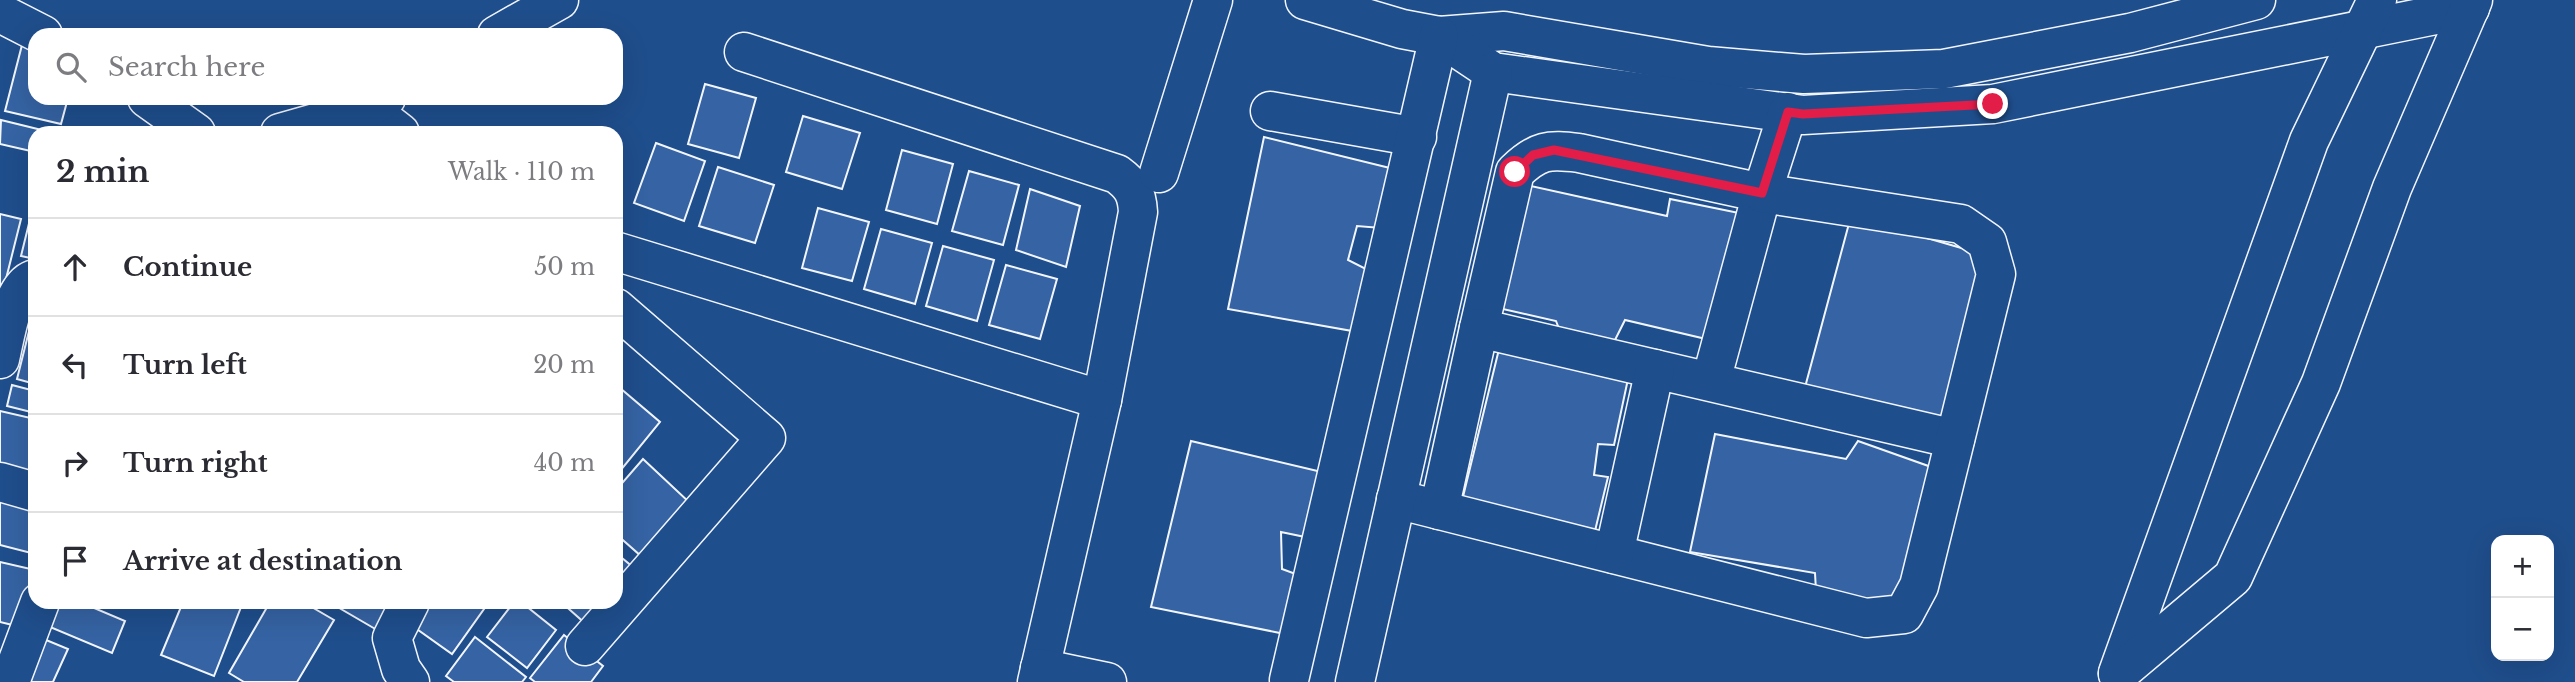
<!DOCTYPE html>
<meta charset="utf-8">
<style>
body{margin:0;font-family:"Libre Baskerville",serif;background:#f2f2f3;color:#2b2b33}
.controls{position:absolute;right:21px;bottom:21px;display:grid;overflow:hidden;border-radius:14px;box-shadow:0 7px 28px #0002}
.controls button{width:63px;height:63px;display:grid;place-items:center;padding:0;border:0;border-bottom:2px solid #e1e1e2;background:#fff;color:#2b2b33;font:35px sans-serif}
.stop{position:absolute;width:21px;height:21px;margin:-16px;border:5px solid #e11d48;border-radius:50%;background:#fff}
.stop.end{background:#e11d48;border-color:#fff;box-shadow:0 2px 7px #0008}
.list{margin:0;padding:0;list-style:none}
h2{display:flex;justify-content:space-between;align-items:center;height:91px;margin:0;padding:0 28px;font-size:30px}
h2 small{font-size:23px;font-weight:400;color:#7c7c81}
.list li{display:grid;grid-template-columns:46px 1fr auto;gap:21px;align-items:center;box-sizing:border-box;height:98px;padding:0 28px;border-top:2px solid #e1e1e2}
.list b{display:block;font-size:26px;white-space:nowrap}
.list em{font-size:23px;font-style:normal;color:#7c7c81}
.icon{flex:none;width:38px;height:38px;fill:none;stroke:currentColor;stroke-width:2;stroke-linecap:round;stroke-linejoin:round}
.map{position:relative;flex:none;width:2575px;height:682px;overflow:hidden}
.search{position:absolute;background:#fff;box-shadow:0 7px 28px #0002;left:28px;top:28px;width:595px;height:77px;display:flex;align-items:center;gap:18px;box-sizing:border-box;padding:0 24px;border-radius:21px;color:#7c7c81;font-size:26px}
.panel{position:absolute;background:#fff;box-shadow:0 7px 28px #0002;left:28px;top:126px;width:595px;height:483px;border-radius:21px}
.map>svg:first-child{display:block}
.building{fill:#3563a3;stroke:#f2f6ff;stroke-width:2}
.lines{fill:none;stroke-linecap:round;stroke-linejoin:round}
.minor-casing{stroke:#f2f6ff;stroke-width:41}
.minor{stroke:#1f4e8c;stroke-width:38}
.route{stroke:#e11d48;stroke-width:9}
</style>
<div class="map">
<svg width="2575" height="682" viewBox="0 0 2575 682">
<rect width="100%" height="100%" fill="#1f4e8c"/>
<g class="building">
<path d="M22 45 35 48V98H68L61 124 5 111Z"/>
<path d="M705 84 756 98 739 158 688 144Z"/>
<path d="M803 116 860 133 842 189 786 172Z"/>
<path d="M1 120 54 133H35V152L0 144Z"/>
<path d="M1264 137 1394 169 1381 228 1357 226 1348 260 1370 271 1358 332 1228 309Z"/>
<path d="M656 143 705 161 684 221 634 203Z"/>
<path d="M902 150 953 164 937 224 886 210Z"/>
<path d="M718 167 774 185 755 243 699 226Z"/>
<path d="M969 171 1019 185 1003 245 952 231Z"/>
<path d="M1517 183 1667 216 1670 199 1739 213 1706 339 1625 320 1612 346 1563 339 1556 321 1494 307Z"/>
<path d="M1030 189 1080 206 1066 267 1016 250Z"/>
<path d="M35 199V259L21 256Z"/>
<path d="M818 208 869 222 852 281 802 268Z"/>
<path d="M0 214 21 219 4 287 0 286Z"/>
<path d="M1851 216 1982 254 1943 419 1804 391Z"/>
<path d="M881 229 932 243 915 304 864 289Z"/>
<path d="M943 246 994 260 977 321 926 306Z"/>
<path d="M1006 265 1057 279 1040 339 989 325Z"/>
<path d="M29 331 35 333V384L17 379Z"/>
<path d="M1500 345 1628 379 1614 445 1598 444 1594 475 1608 477 1594 535 1460 509Z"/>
<path d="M12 385 35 391V413L7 406Z"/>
<path d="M620 388 660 422 616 476V393Z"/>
<path d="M0 411 35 419V458L29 484 0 477Z"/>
<path d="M1715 434 1846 459 1858 441 1934 468 1899 606 1816 591 1815 573 1690 552Z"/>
<path d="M1191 441 1326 473 1310 538 1281 532 1282 569 1304 577 1285 634 1151 607Z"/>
<path d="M643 459 690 503 641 556 616 534V490Z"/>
<path d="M0 496 35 504V554L0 545Z"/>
<path d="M616 553 634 568 616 590Z"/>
<path d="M0 562 35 570V586L25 628 0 622Z"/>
<path d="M60 602H80L125 621 112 653 50 627Z"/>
<path d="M183 602H243L214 676 161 655Z"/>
<path d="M270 602H303L334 620 297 682H244L229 673Z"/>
<path d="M329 602H393L377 630Z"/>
<path d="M432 602H489L452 654 414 627Z"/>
<path d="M514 602H521L556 630 527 668 487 637Z"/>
<path d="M561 602H606L587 625Z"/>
<path d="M34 635 68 649 53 682H14Z"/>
<path d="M564 635 603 666 591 682H535L530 678Z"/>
<path d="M475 637 526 677 522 682H454L446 676Z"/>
</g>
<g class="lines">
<g class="minor-casing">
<g id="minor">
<path d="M1305 0 1402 29 1439 36 1504 31 1708 66 1804 74 1944 69 2130 33 2256 0"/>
<path d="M0 13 43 35"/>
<path d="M497 35 559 0"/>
<path d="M1439 36 1493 72 1803 115 1993 104 2470 8"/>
<path d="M744 52 1117 174C1132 185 1137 193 1138 212L1102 400 1037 682"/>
<path d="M147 98 196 133"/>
<path d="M368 108 400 133"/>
<path d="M1270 111 1417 137"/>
<path d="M280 133 368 108 386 98"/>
<path d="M1159 173 1213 0"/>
<path d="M618 252 1102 400"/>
<path d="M0 359C5 338 12 284 35 279"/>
<path d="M1711 381 1762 193 1579 153C1548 149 1538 150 1515 172L1479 328 1955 439"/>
<path d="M0 482 35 492"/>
<path d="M1396 499 1866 618 1904 614 1919 586 1996 274 1987 242 1961 224 1762 193 1788 112"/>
<path d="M1439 510 1479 328"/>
<path d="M1614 554 1655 369"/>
<path d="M585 646 766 438 616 308"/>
<path d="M1040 668 1107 682"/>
<path d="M2118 673 2309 141 2377 0"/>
<path d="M2118 674 2233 577 2321 383 2392 188 2473 0"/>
<path d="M1289 680 1439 36"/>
<path d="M10 682 40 602"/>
<path d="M410 682 401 669 392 638 410 602"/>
<path d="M1355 682 1493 72"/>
</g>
</g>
<use href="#minor" class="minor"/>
</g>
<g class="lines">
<path class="route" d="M1515 172 1533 155 1554 150 1762 193 1788 112 1803 114 1993 104"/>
</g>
</svg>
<div class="controls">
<button>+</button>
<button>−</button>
</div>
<div class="stop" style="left:1515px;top:172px"></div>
<div class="stop end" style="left:1993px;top:104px"></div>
<div class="search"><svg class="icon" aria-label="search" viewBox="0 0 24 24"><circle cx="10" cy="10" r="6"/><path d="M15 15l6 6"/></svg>Search here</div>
<section class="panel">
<h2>2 min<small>Walk · 110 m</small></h2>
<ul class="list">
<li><svg class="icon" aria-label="ahead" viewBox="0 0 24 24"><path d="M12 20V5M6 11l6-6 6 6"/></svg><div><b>Continue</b></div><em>50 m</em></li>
<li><svg class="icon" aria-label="left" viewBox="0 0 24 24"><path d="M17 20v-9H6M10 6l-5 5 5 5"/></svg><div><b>Turn left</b></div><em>20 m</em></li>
<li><svg class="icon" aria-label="right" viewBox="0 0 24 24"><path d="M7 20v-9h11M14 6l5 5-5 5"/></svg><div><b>Turn right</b></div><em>40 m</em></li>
<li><svg class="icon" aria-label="arrive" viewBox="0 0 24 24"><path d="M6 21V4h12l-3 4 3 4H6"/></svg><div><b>Arrive at destination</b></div></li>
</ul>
</section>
</div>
